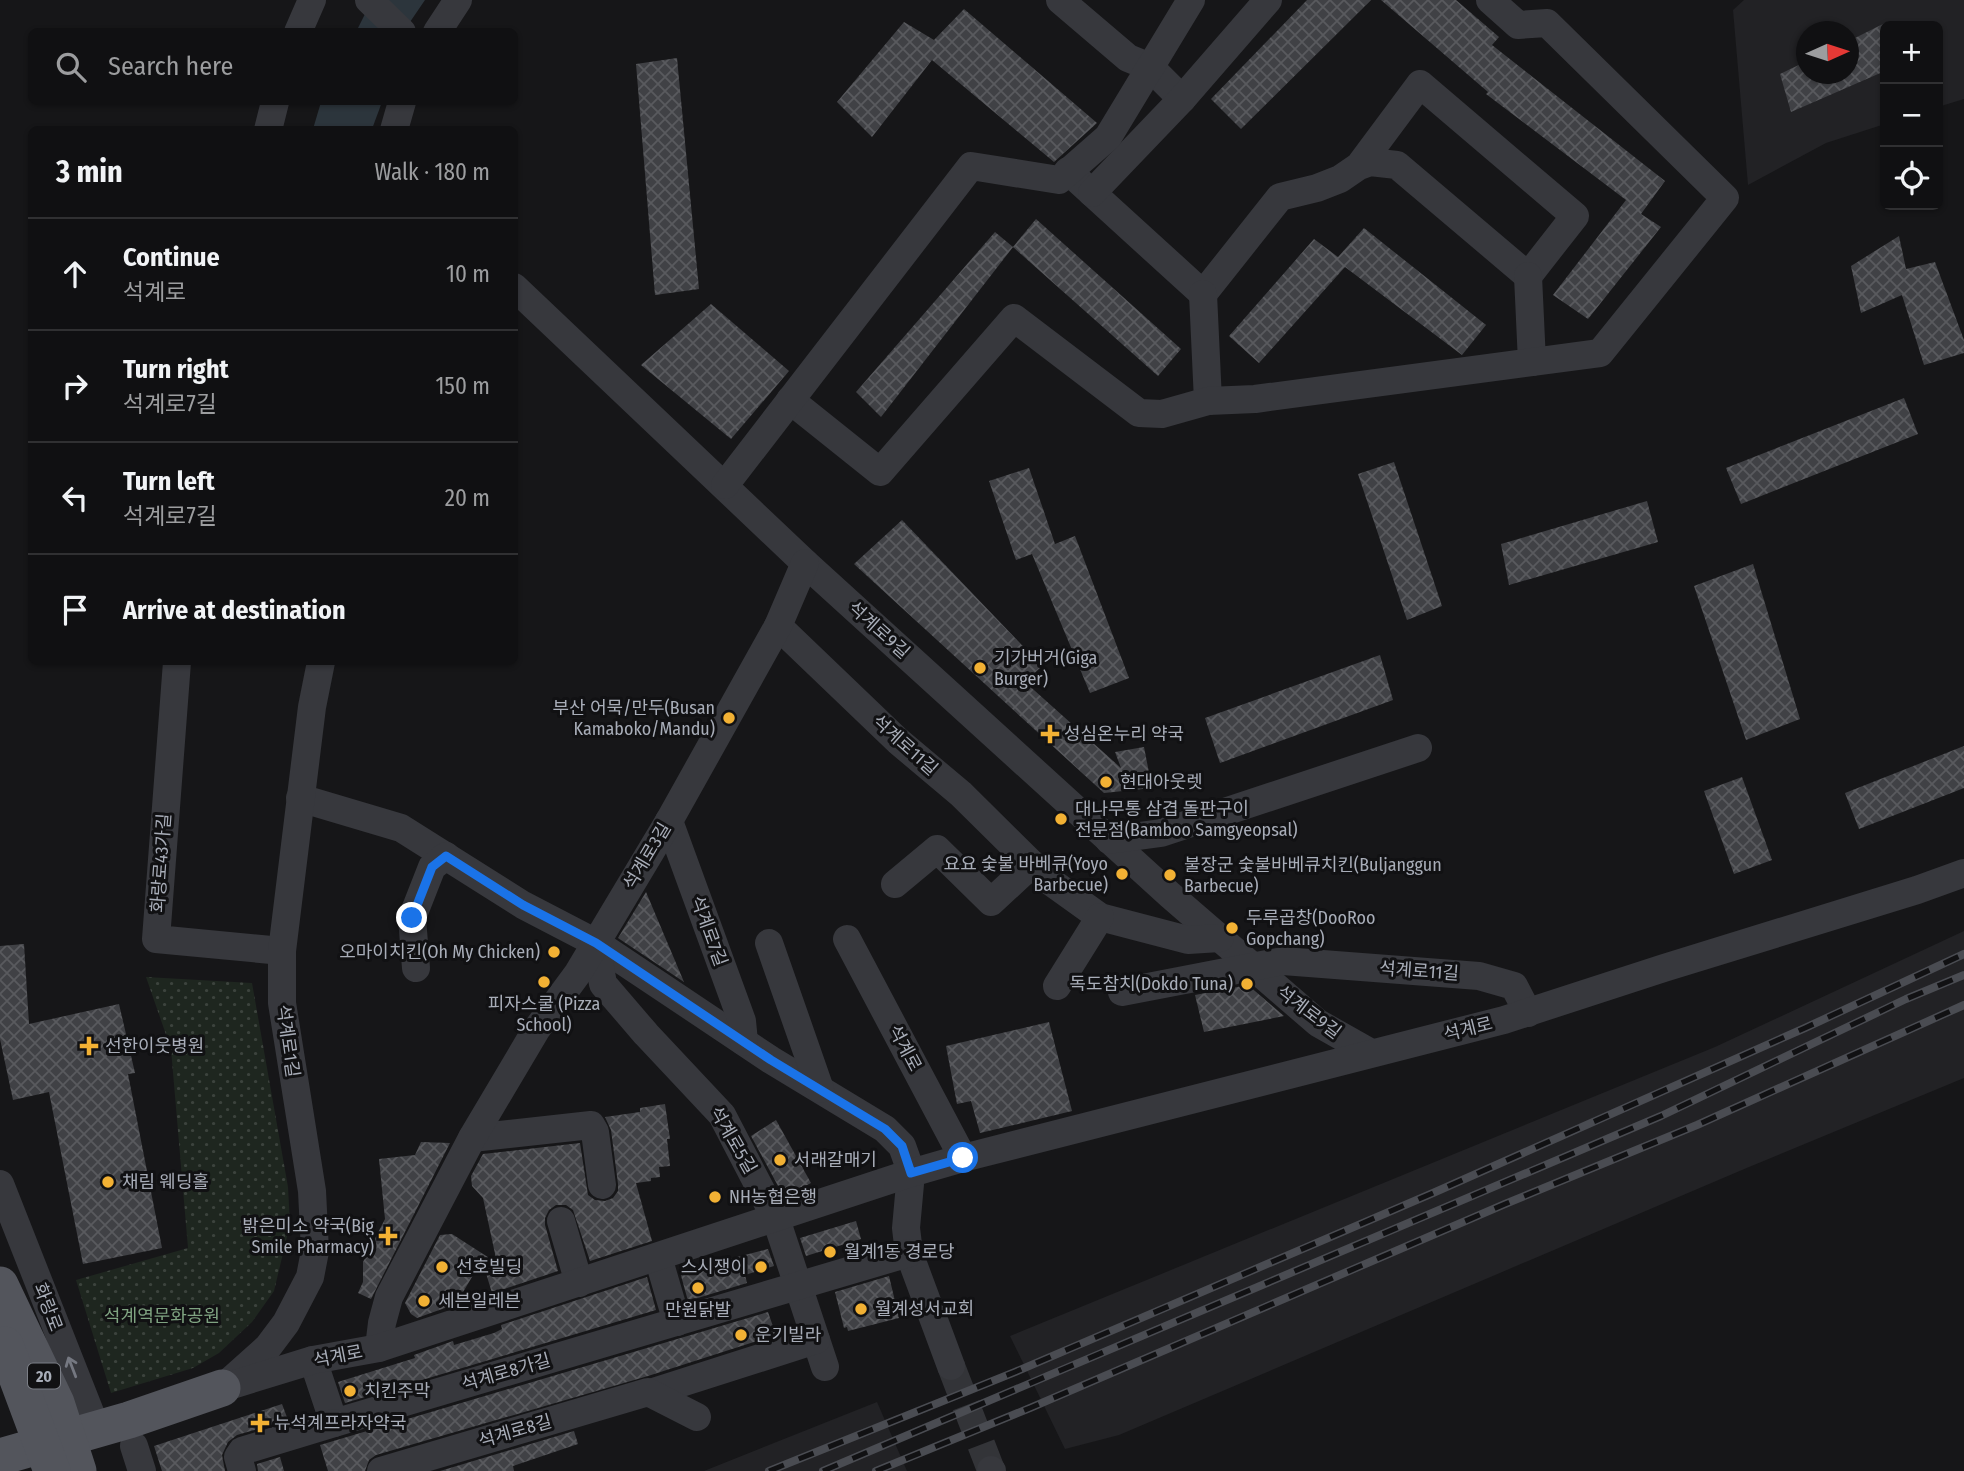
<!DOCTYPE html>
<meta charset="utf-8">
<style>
body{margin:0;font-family:"Fira Sans Condensed","Noto Sans KR",sans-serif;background:#19191b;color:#f1f3f6}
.controls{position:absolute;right:21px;top:21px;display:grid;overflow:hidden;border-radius:10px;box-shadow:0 2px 5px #0004}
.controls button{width:63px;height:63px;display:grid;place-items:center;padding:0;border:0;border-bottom:2px solid #303032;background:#101012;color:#f1f3f6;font:35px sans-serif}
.compass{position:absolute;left:1796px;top:21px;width:63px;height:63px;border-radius:50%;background:#101012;box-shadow:0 2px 5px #0004;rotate:87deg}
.stop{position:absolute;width:21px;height:21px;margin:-16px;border:5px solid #1a73e8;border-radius:50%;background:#fff}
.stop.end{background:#1a73e8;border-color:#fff;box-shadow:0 2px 7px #0008}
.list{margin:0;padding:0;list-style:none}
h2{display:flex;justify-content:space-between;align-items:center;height:91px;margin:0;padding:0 28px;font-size:30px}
h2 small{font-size:23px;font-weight:400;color:#9c9d9f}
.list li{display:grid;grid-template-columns:46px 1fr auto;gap:21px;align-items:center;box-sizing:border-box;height:112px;padding:0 28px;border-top:2px solid #303032}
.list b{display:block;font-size:26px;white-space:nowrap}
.list p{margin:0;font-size:23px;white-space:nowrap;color:#9c9d9f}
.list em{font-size:23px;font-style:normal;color:#9c9d9f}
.icon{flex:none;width:38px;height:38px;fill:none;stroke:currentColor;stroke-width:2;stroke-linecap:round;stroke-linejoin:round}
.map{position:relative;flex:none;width:1964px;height:1471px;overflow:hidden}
.search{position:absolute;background:#101012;box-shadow:0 2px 5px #0004;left:28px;top:28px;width:490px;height:77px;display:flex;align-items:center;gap:18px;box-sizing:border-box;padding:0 24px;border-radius:10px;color:#9c9d9f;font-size:26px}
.panel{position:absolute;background:#101012;box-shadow:0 2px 5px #0004;left:28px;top:126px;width:490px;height:539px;border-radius:10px}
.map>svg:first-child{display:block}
.built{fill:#222225;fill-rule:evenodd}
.park{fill:url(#park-dots)}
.water{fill:#2c353c}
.building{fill:url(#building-cross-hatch)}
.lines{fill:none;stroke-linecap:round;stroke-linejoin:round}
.minor-tunnel{stroke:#333438;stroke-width:28;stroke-dasharray:28 14;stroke-linecap:butt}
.minor{stroke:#37383d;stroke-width:28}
.major{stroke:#53555c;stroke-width:37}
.rail-casing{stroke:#4a4c52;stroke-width:8}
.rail{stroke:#111113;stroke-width:5;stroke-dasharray:16;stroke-linecap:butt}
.major-bridge{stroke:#53555c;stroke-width:37}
.oneway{stroke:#757881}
.route{stroke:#1a73e8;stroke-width:9}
.poi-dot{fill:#f2b134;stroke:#111113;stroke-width:2.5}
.labels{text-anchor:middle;stroke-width:6;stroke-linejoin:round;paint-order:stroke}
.shield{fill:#111113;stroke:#7b7e86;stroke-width:2}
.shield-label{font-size:16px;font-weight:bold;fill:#a8adb8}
.street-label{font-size:18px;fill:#a8adb8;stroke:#111113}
.poi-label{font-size:18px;fill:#a8adb8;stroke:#111113;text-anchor:start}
.park-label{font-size:18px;fill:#7fa381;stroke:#111113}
</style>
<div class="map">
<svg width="1964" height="1471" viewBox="0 0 1964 1471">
<defs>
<pattern id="park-dots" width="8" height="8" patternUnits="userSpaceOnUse" patternTransform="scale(1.75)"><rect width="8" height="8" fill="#1e261f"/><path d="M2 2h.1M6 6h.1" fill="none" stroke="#3c433d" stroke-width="1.8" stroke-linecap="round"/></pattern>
<pattern id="building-cross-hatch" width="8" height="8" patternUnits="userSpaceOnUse" patternTransform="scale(1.75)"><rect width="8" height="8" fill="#404145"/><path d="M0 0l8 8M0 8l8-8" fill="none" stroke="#595a5e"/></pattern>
</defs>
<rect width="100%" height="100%" fill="#161618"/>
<g class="built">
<path d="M1744 0H1964V99L1938 107V26H1885V124L1826 143 1748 185 1733 10ZM1806 32H1848V74H1806Z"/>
<path d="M1964 931V1078L1749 1167 1119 1435 1065 1449 1010 1336 1715 1047Z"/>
<path d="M877 1402 907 1471H704Z"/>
</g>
<path class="park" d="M146 977 252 983 288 1187 290 1224 274 1291 252 1322 219 1353 193 1368 111 1393 76 1280 188 1248 171 1049Z"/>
<g class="water">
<path d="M372 0H425L410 22 406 31 356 32Z"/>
<path d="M321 102H382L372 129H313Z"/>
</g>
<g class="building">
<path d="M1307 0H1371L1241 129 1211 99Z"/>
<path d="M1381 0H1456L1499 37 1492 45 1665 181 1641 214 1661 227 1588 319 1553 295 1626 200 1486 94 1488 92Z"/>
<path d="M964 9 1097 123 1054 162 932 60 872 137 837 102 904 22 934 40Z"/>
<path d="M1885 23V71L1791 112 1780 74 1807 61V74H1849V41Z"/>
<path d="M677 58 699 289 655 295 636 64Z"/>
<path d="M1036 219 1181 349 1158 376 1013 247Z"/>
<path d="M1364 228 1486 325 1462 355 1345 267 1259 363 1229 336 1314 239 1338 257Z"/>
<path d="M995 232 1013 247 881 417 856 392Z"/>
<path d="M1899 236 1906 269 1935 262 1964 340V353L1924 365 1902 295 1861 313 1851 266Z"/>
<path d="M711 304 789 371 731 439 641 365Z"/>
<path d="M1904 398 1918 434 1741 504 1726 468Z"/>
<path d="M1394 462 1442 606 1407 620 1358 474Z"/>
<path d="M1029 468 1055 544 1075 536 1129 678 1090 693 1032 554 1016 560 989 481Z"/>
<path d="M1647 501 1658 542 1509 585 1501 544Z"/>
<path d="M902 520 1042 666 1025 682 1121 768 1115 752 1144 747 1152 788 1104 793 854 564Z"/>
<path d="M1753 564 1800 719 1746 740 1694 586Z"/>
<path d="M1380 655 1393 700 1220 763 1205 718Z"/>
<path d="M1964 746V788L1859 829 1845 793Z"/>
<path d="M1742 777 1772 860 1734 874 1704 791Z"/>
<path d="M646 892 684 982 618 938Z"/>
<path d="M24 944 29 1024 119 1004 135 1073 128 1074 162 1248 83 1264 49 1092 13 1100 0 1039V946Z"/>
<path d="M1248 985 1284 1016 1204 1032 1195 995Z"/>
<path d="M1049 1022 1072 1111 980 1133 971 1101 957 1104 946 1046Z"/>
<path d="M665 1104 670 1139H667L670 1166 659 1167 660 1177 651 1178V1181L636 1183 652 1241 590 1261 573 1210 566 1205H556L549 1210 545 1218V1225L558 1271 492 1293 482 1260 456 1304 417 1318 411 1314 405 1303 440 1235 452 1234 497 1263 483 1198 472 1186 471 1176 483 1154 580 1143 588 1195 595 1200 605 1201 613 1198 618 1191V1184L611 1130 605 1117 640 1112V1108Z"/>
<path d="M776 1120 811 1183 784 1197 751 1136Z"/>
<path d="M421 1142 450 1143 371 1299 358 1293 363 1282V1262L385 1219 379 1159 415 1155Z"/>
<path d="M856 1221 861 1239 806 1256 800 1238Z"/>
<path d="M768 1249 774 1266 745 1275 747 1283 688 1301 680 1272Z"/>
<path d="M889 1276 899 1318 848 1331 847 1327 844 1328 835 1292Z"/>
<path d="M647 1277 656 1310 345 1403 338 1382 415 1358 414 1355 453 1341 454 1345 494 1333 502 1329 501 1325Z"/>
<path d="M768 1312 776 1335 648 1376 376 1455 369 1460 365 1471H328L320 1445Z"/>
<path d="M282 1404 288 1420 237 1435 228 1442 222 1455 225 1471H162L154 1446Z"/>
<path d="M574 1431 578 1444 513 1466 514 1471H440Z"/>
<path d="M280 1457 284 1471H258L257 1464Z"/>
</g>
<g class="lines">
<path class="minor-tunnel" d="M951 1366 991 1470"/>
<g class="minor">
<path d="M369 0 402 32"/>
<path d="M1060 0 1128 58 1150 67 1182 99"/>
<path d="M298 32 312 0"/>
<path d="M437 32 458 0"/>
<path d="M268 130 275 102"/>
<path d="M394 130 402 102"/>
<path d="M1068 171 1203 294 1280 197 1317 188 1340 179 1359 166 1370 162 1397 165 1528 276 1575 216 1420 84 1359 166"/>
<path d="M1092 193 1182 99 1268 0"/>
<path d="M1528 276 1532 362"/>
<path d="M514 287 805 563 1170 895 1318 1023 1371 1053"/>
<path d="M1203 294 1208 401"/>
<path d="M790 400 880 472 1014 318 1139 413 1162 414 1208 401 1255 399 1600 353 1725 198 1547 23 1518 25 1490 0"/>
<path d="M725 485 971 166 1059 180 1108 137 1191 0"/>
<path d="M778 626 898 741 961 794 1047 879 1100 917 1188 940 1220 938"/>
<path d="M177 662 156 939 282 951"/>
<path d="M300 798 401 828 523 905 596 943 771 1060 885 1129 902 1146 907 1160 911 1173 906 1228 909 1253 951 1366"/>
<path d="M669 821 742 1021 744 1042"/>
<path d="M1109 840 1161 833 1418 748"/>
<path d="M895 884 937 849 991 902 1032 864"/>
<path d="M847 939 963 1158"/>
<path d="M596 943 603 984 646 1034 722 1115 776 1219 825 1367"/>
<path d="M769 943 820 1089"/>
<path d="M416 968 412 918 432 867 446 856"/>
<path d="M1057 986 1100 917"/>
<path d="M1122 992 1283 961 1479 976 1514 986 1528 1013"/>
<path d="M472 1138 591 1125 595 1132 602 1185"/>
<path d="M0 1184 97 1430"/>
<path d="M561 1221 579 1283"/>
<path d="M658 1257 677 1322"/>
<path d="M379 1348 382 1323 389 1297 472 1138 536 1030 578 973 669 821 778 626 805 563"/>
<path d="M313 1360 334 1423 909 1253"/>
<path d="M229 1382 268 1347 286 1323 310 1277 315 1251 312 1191 282 1003V951L312 707 321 662"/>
<path d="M222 1388 313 1360 379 1348 911 1173 963 1158 1504 1020 1664 968 1917 890 1964 873"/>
<path d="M650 1393 816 1340"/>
<path d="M134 1446 142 1471"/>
<path d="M991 1470 992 1471"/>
<path d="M242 1471 238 1457 242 1451 334 1423"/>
<path d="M381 1471 648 1392 697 1417"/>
</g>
<path class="major" d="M0 1457 129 1420 222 1388"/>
<g class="rail-casing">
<g id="rail">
<path d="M769 1471 1015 1372 1433 1193 1805 1028 1964 954"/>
<path d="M823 1471 1661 1116 1906 999 1964 975"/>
<path d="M876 1471 1030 1408 1505 1204 1697 1125 1964 1005"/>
</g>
</g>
<use href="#rail" class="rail"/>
<g class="major-bridge">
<path d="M0 1285 56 1403 78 1471"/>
<path d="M5 1345 52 1471"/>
</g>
</g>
<defs><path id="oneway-shaft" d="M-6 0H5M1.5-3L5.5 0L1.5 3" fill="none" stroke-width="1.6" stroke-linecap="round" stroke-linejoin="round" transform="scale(1.75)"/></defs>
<use class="oneway" href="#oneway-shaft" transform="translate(72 1367) rotate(-111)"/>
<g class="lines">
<path class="route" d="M412 918 432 867 446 856 523 905 596 943 771 1060 885 1129 902 1146 911 1173 963 1158"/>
</g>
<g class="poi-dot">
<circle cx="980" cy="668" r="7"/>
<circle cx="729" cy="718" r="7"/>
<path d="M1046.5 723.5h7v7h7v7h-7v7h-7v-7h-7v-7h7z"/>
<circle cx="1106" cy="782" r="7"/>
<circle cx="1061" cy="819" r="7"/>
<circle cx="1122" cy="874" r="7"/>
<circle cx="1170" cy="875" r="7"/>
<circle cx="1232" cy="928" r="7"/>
<circle cx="554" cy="952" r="7"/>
<circle cx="544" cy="982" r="7"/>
<circle cx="1247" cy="984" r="7"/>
<path d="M85.5 1035.5h7v7h7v7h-7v7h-7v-7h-7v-7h7z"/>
<circle cx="780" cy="1160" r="7"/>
<circle cx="108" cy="1182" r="7"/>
<circle cx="715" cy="1197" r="7"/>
<path d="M384.5 1225.5h7v7h7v7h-7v7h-7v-7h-7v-7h7z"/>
<circle cx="830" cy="1252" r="7"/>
<circle cx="442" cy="1267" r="7"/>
<circle cx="761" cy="1267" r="7"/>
<circle cx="698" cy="1288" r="7"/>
<circle cx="424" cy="1301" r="7"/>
<circle cx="861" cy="1309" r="7"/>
<circle cx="741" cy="1335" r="7"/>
<circle cx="350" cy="1391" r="7"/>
<path d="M256.5 1412.5h7v7h7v7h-7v7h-7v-7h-7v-7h7z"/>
</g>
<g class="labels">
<rect class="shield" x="28" y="1363.5" width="32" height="25" rx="5"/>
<g class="shield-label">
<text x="44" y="1382">20</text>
</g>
<g class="street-label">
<text transform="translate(879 630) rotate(42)" y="6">석계로9길</text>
<text transform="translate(905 745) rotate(42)" y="6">석계로11길</text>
<text transform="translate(647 856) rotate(-59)" y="6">석계로3길</text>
<text transform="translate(161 863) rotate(-86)" y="6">화랑로43가길</text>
<text transform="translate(709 931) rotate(70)" y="6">석계로7길</text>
<text transform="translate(1419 971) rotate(4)" y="6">석계로11길</text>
<text transform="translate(1309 1012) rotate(37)" y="6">석계로9길</text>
<text transform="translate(1468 1029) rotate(-14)" y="6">석계로</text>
<text transform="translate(288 1041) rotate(82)" y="6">석계로1길</text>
<text transform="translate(905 1048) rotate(62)" y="6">석계로</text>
<text transform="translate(733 1140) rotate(60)" y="6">석계로5길</text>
<text transform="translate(48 1307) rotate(69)" y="6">화랑로</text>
<text transform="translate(338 1356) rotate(-11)" y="6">석계로</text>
<text transform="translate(506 1372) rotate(-16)" y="6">석계로8가길</text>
<text transform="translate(515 1431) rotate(-16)" y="6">석계로8길</text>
</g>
<g class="poi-label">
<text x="994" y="664">기가버거(Giga<tspan x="994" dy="21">Burger)</tspan></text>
<text x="715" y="714" text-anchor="end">부산 어묵/만두(Busan<tspan x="715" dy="21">Kamaboko/Mandu)</tspan></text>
<text x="1064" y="740">성심온누리 약국</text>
<text x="1120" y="788">현대아웃렛</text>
<text x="1075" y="815">대나무통 삼겹 돌판구이<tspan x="1075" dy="21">전문점(Bamboo Samgyeopsal)</tspan></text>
<text x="1108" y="870" text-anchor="end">요요 숯불 바베큐(Yoyo<tspan x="1108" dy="21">Barbecue)</tspan></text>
<text x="1184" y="871">불장군 숯불바베큐치킨(Buljanggun<tspan x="1184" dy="21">Barbecue)</tspan></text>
<text x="1246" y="924">두루곱창(DooRoo<tspan x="1246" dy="21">Gopchang)</tspan></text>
<text x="540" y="958" text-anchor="end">오마이치킨(Oh My Chicken)</text>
<text x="1233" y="990" text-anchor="end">독도참치(Dokdo Tuna)</text>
<text x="544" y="1010" text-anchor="middle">피자스쿨 (Pizza<tspan x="544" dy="21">School)</tspan></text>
<text x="105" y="1052">선한이웃병원</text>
<text x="794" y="1166">서래갈매기</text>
<text x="122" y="1188">채림 웨딩홀</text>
<text x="729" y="1203">NH농협은행</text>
<text x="374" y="1232" text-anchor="end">밝은미소 약국(Big<tspan x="374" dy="21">Smile Pharmacy)</tspan></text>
<text x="844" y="1258">월계1동 경로당</text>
<text x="456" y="1273">선호빌딩</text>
<text x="747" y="1273" text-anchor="end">스시쟁이</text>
<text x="438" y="1307">세븐일레븐</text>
<text x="875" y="1315">월계성서교회</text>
<text x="698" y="1316" text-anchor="middle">만원닭발</text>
<text x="755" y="1341">운기빌라</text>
<text x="364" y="1397">치킨주막</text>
<text x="274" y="1429">뉴석계프라자약국</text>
</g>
<g class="park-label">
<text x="162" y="1322">석계역문화공원</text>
</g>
</g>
</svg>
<div class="controls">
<button>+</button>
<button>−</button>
<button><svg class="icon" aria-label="locate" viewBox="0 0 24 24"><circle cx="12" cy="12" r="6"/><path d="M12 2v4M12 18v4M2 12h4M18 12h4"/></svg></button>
</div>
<svg class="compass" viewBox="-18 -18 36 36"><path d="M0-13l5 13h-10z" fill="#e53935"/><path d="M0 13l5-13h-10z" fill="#9c9d9f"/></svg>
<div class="stop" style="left:963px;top:1158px"></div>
<div class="stop end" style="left:412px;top:918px"></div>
<div class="search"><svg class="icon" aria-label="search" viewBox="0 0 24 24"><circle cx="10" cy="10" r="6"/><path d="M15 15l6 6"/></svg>Search here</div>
<section class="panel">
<h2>3 min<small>Walk · 180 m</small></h2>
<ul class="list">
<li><svg class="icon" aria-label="ahead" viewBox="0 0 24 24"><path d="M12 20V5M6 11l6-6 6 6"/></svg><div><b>Continue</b><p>석계로</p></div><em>10 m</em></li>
<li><svg class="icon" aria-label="right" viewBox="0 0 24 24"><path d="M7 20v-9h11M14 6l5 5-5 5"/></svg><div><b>Turn right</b><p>석계로7길</p></div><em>150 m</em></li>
<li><svg class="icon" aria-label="left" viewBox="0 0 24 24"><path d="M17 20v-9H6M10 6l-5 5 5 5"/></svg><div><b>Turn left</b><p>석계로7길</p></div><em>20 m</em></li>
<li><svg class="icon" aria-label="arrive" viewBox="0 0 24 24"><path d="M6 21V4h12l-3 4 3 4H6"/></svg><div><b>Arrive at destination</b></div></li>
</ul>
</section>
</div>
